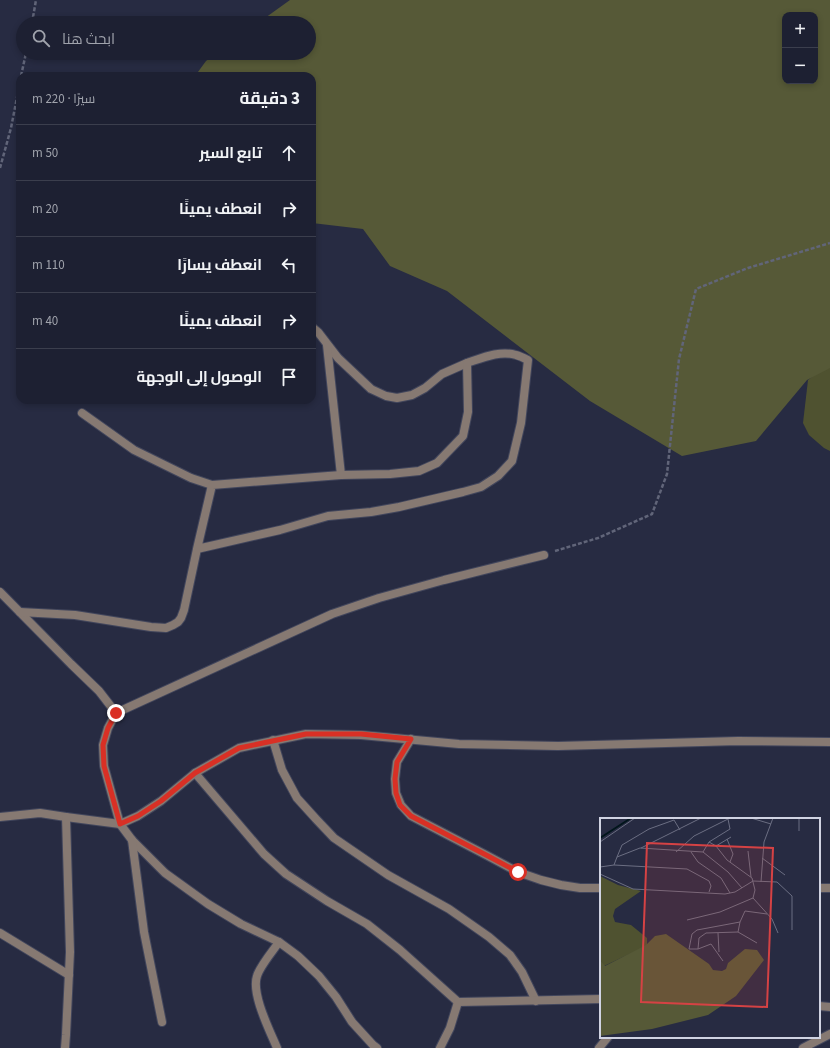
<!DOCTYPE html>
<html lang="ar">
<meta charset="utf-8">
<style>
body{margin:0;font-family:"Source Sans 3",Cairo,sans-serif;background:#25283a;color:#f1f3f6;direction:rtl}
.controls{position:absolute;right:12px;top:12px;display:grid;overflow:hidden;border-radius:8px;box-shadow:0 2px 6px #0003}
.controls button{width:36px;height:36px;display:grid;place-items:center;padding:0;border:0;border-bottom:1px solid #3b3e4d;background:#1d2032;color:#f1f3f6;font:20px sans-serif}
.stop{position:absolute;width:12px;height:12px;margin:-9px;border:3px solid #d93025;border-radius:50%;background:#fff}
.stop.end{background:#d93025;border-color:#fff;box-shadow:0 1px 4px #0008}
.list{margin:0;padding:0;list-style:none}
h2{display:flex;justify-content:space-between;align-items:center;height:52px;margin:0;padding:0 16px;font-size:17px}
h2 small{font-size:13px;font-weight:400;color:#a0a3ac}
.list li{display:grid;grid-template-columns:26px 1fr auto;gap:12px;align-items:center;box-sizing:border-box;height:56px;padding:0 16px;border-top:1px solid #3b3e4d}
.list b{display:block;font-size:15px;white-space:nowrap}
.list em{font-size:13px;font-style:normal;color:#a0a3ac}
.icon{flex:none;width:22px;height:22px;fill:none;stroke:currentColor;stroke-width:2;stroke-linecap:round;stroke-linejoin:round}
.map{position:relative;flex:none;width:830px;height:1048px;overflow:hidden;direction:ltr}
.search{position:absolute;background:#1d2032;box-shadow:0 2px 6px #0003;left:16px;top:16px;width:300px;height:44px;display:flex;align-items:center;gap:10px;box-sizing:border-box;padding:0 14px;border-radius:22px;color:#a0a3ac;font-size:15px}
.panel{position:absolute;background:#1d2032;box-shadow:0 2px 6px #0003;left:16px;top:72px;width:300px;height:332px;border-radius:12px;direction:rtl}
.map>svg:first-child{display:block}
.green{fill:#4f5230}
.forest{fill:#565937;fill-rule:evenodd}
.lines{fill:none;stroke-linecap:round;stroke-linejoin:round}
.minor-casing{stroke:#42465c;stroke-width:10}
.path{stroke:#616579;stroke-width:2.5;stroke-dasharray:4 2;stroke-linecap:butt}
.minor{stroke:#867972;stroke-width:8}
.route{stroke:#d93025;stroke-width:5}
.inset-river{fill:none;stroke:#01151b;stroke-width:2}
.inset-road{fill:none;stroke:#6b6e82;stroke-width:1}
.view{fill:#d54244;fill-opacity:0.15;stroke:#d54244;stroke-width:2}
.inset-edge{fill:none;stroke:#d0d3e2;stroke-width:2}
</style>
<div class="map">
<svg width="830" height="1048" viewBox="0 0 830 1048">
<rect width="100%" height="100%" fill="#272b42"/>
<path class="green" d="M830 363V451L824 448 809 435 803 423 808 380Z"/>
<path class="forest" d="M290 0H830V368L807 380 756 441 682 456 590 401 447 291 390 266 363 229 312 223V76H195L206 61 216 53H309V23H258ZM785 15H815V81H785Z"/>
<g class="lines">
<g class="minor-casing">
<g id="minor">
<path d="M312 327 318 332 338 358 371 389 386 396 397 398 412 395 425 388 442 374 467 363"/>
<path d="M327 345 341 475"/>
<path d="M82 413 134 450 191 478 212 485"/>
<path d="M0 592 71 664 99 691 116 713 108 728 103 745 104 766 120 824 132 840 165 873 208 904 241 924 279 942 298 956 319 976 336 997 352 1022 373 1045 377 1048"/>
<path d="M20 612 75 615 151 627 166 628 173 625 178 622 181 618 184 610 197 549 280 530 328 516 371 512 399 507 463 492 481 487 498 476 512 461 521 423 528 360C524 358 520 356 516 355 500 350 482 358 467 363L468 412 463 436 437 463 419 471 390 474 341 475 212 485 197 549"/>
<path d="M116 713 332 614 379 598 444 580 544 555"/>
<path d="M411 739 397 762 395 779 396 793 401 805 411 816 488 856 518 872 541 880 561 885 580 888H601"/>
<path d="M273 740 282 770 297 798 316 819 334 838 388 875 449 909 489 937 510 955 522 972 536 1001"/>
<path d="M195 773 264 854 286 874 327 901 367 924 400 950 458 1002"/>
<path d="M0 817 40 813 66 817 120 824 138 816 161 801 195 773 239 748 306 734 361 735 459 744 558 746 738 741 830 742"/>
<path d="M132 840 144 932 162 1022"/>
<path d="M819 888H830"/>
<path d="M0 933 69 975"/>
<path d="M819 1006 830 1007"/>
<path d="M65 1048 66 1035 70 952 66 817"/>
<path d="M277 1048C270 1031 251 994 257 976 260 966 272 952 279 942"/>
<path d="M440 1048 450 1028 458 1002 601 999"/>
<path d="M599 1048 608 1037"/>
<path d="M803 1048 830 1034"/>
</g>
</g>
<g class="path">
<path d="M32 23 36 0"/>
<path d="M21 76 26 53"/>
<path d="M0 168 11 128 20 82"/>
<path d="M555 551 598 538 652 514 667 474 679 359 696 289 748 268 830 243"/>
</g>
<use href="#minor" class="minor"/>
</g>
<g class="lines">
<path class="route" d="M116 713 108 728 103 745 104 766 120 824 138 816 161 801 195 773 239 748 306 734H361L411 739 397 762 395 779 396 793 400 805 411 816 488 856 518 872"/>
</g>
<g transform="translate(600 818)">
<rect width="220" height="220" fill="#272b42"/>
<path d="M0 58 18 67 41 73 15 91 13 98 15 104 31 107 47 120V127L42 130 4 148 0 142Z" fill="#4f5230"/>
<path d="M66 116 109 146 113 152 122 153 126 151 128 145 145 131 157 132 164 142 136 178 108 197 52 211 0 218V142L5 148 46 127 55 118Z" fill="#565937"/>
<path class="inset-river" d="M0 20 31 0"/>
<path class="inset-road" d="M151 0 171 6M199 13V0M127 21 133 36 130 44M0 24 35 0M109 24 116 28 127 42 152 60 155 72 153 80 172 101 178 115M116 28 131 19M41 30 101 0M148 33 151 59M76 34 94 18 128 1M91 34 98 44 121 60 130 75M103 34 128 54 142 70M17 39 22 27 49 11 74 2 80 12M162 40 185 57M14 47 17 39 40 30 103 34 109 24 130 11 128 1M0 49 14 47 87 51 109 63 111 68 109 74M0 56 33 71 125 76 135 74 153 63 177 64 192 78V112M161 64 164 24 173 0M87 102 120 94 153 80M140 104 138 114 106 115 99 120 98 131H89L92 116 97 112 140 104 145 93 167 96M138 114 157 125M118 115 119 134M98 131 111 126 123 143"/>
<path class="view" d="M47 25 173 30 167 189 41 184Z"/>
<rect width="220" height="220" class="inset-edge"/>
</g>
</svg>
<div class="controls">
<button>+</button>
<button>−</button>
</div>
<div class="stop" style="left:518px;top:872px"></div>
<div class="stop end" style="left:116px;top:713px"></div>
<div class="search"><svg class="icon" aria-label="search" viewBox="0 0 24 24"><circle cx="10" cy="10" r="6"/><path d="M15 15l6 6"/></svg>ابحث هنا</div>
<section class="panel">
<h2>3 دقيقة<small>سيرًا · 220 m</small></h2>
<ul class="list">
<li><svg class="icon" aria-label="ahead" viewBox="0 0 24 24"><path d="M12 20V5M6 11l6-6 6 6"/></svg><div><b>تابع السير</b></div><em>50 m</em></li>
<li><svg class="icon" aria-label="right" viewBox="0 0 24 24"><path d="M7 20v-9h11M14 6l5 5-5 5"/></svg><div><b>انعطف يمينًا</b></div><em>20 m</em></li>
<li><svg class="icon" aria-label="left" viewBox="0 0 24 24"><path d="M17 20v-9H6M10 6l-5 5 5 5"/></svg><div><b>انعطف يسارًا</b></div><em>110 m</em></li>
<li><svg class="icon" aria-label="right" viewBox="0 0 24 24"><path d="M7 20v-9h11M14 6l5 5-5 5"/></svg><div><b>انعطف يمينًا</b></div><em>40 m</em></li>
<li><svg class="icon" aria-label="arrive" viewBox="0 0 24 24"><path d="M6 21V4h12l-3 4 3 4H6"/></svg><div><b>الوصول إلى الوجهة</b></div></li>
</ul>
</section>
</div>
